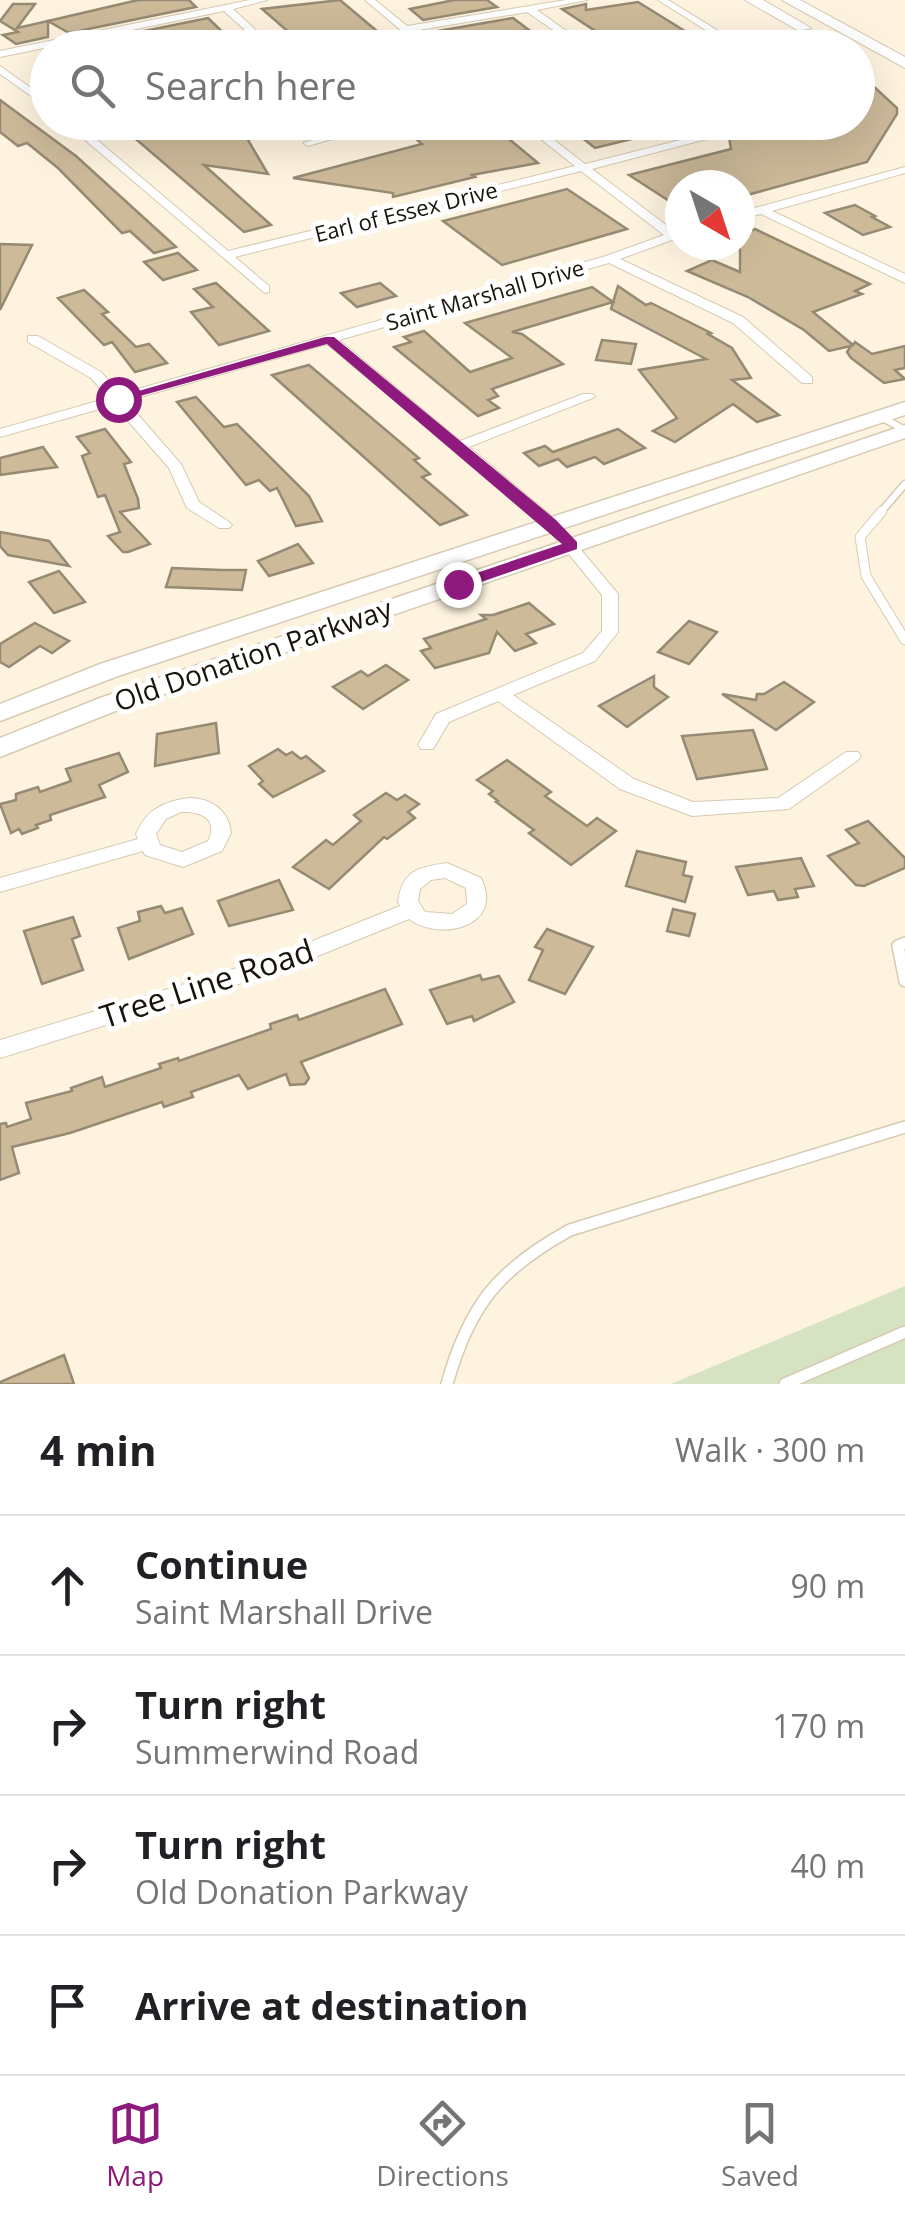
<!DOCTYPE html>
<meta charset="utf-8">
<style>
body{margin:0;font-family:"Open Sans",sans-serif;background:#f2f2f2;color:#202124}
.compass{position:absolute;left:665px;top:170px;width:90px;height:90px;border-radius:50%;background:#fff;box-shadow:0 10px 40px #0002;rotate:141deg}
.stop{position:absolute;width:30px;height:30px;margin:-22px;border:8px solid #8d1a7c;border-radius:50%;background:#fff}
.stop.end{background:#8d1a7c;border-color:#fff;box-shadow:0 2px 10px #0008}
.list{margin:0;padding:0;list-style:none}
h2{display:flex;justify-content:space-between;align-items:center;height:130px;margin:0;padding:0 40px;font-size:42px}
h2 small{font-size:32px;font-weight:400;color:#757577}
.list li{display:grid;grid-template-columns:65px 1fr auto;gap:30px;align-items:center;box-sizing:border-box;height:140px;padding:0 40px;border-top:2px solid #e0e0e0}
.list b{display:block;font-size:38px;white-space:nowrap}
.list p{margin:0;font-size:32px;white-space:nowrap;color:#757577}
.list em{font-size:32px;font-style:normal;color:#757577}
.icon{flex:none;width:55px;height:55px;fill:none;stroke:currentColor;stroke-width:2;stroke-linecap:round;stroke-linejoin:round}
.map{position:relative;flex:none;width:905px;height:1384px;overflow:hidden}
.search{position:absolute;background:#fff;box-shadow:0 10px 40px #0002;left:30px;right:30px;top:30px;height:110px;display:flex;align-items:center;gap:25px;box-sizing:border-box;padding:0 35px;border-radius:55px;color:#757577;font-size:38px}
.sheet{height:690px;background:#fff}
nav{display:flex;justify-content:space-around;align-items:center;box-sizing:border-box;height:140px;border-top:2px solid #e0e0e0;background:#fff;font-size:28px;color:#757577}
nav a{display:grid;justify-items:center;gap:5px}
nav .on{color:#8d1a7c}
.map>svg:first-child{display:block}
.green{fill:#d5e3c2}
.building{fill:#ccba99;stroke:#968a73;stroke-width:2.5}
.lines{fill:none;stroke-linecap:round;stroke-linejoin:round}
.lane-far2-casing{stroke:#d7cab2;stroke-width:9}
.lane-far1-casing{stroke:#d7cab2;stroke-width:11}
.lane-casing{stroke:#d7cab2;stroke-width:14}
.street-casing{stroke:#d7cab2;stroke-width:2}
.secondary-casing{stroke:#d7cab2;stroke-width:3}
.primary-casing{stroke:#d7cab2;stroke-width:2}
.lane-far2{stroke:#fff;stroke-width:6}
.lane-far1{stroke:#fff;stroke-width:9}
.lane{stroke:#fff;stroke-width:11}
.street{fill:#fff;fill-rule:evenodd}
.secondary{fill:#fff;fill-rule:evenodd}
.primary{fill:#fff;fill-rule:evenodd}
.route{fill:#8d1a7c}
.labels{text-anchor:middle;stroke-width:10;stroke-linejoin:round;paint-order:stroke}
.far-street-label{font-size:22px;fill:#17130a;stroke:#fff}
.street-label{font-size:28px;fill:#17130a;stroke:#fff}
.near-street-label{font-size:32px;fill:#17130a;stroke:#fff}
</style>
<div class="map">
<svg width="905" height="1384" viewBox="0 0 905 1384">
<rect width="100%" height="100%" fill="#fef3df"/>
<path class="green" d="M905 1286V1384H671Z"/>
<g class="building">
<path d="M138 0H189L196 7 69 33 48 21Z"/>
<path d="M340 0 390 42 307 48 262 9Z"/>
<path d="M454 0H487L497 7 423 20 410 9Z"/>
<path d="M638 2 701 41 710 48H621L562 9 586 4V10Z"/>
<path d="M13 4H35L17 28 48 21V37L16 44 3 35 18 32 0 21Z"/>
<path d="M208 18 239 48H92L85 43Z"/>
<path d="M513 18 529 30 455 42 438 31Z"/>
<path d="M871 84 897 108V114L867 162 740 197V185H680V208L629 175 731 149 729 137 773 126 774 137 833 122H858L867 104 858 94V85Z"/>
<path d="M0 100 76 156 176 247 154 253 130 231 122 233 58 168 27 143 18 146 0 132Z"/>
<path d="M116 122H210L211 133 242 122H280L248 140 268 174 204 165 271 225 244 232Z"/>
<path d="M396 122 491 124 538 163 472 175 475 177 393 197V193L293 178 422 144Z"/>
<path d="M562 122H672L673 129 595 148Z"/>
<path d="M567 189 627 229 502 265 443 221Z"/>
<path d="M855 205 875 216 872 217 890 227 863 235 825 213Z"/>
<path d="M755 229 870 284 855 291 862 294 813 312 853 345 855 342 872 354 905 346V368L895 370 905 379 884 383 851 358 847 352 851 346 829 351 804 330 748 297 687 271 712 260 740 272V235Z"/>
<path d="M0 244 32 245 0 310Z"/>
<path d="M178 253 197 270 163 280 144 262Z"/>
<path d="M216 283 269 331 219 345 191 312 213 307 194 289Z"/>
<path d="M380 283 396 296 357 307 341 293Z"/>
<path d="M618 286 646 305 651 303 711 333 708 334 732 348 751 378 732 380 779 415 757 422 733 404 675 442 653 431 677 418 639 370 706 359 611 309Z"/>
<path d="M592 287 613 302 512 332 522 334 563 364 492 389 498 396 488 400 499 408 478 416 394 347 411 342 404 337 424 331 470 372 512 358 465 323Z"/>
<path d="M84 290 108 312 102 314 136 347 149 344 167 363 135 372 112 342 104 345 58 298Z"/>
<path d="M602 340 636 344 631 364 596 360Z"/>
<path d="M309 365 419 458 414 460 430 474 422 477 467 515 440 525 272 375Z"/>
<path d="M196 397 224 427 237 424 309 496 322 521 296 526 277 488 270 491 259 480 246 485 177 402Z"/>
<path d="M105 429 131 462 124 464 138 499 139 508 120 512 150 544 128 552H123L108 536 120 532 105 495 98 497 82 456 90 453 77 437Z"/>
<path d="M618 429 645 448 604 464 595 457 567 467 558 459 539 466 524 453 545 446 553 452Z"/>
<path d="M43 447 57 467 0 475V458Z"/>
<path d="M0 532 49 541 69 566 8 555 0 546Z"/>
<path d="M298 544 313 563 269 576 258 561Z"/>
<path d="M172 568 222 570H246L242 590 166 587Z"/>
<path d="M59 571 85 602 54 613 29 582Z"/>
<path d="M529 603 554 624 526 634 536 643 515 651 497 632 489 653 435 668 421 651 431 648 424 639 486 619 481 615H493Z"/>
<path d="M689 621 717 632 689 664 658 652Z"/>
<path d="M35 623 69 641 52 653 40 646 9 667 0 662V644Z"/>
<path d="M386 665 408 680 363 709 333 687 361 671 368 676Z"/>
<path d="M654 676V687L668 697 627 727 599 706Z"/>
<path d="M784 682 814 702 776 730 722 694 756 700 757 694H764Z"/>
<path d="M216 723 219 753 155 766 157 734Z"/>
<path d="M753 730 767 769 697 779 682 736Z"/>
<path d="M278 749 286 755 292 752 301 759 306 756 324 771 273 797 259 784 263 781 249 766Z"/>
<path d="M119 753 128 772 99 785 105 797 50 815 51 820 36 825 38 828 22 834 19 829 11 833 0 804 16 800V794L38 787 40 792 71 781 66 769Z"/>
<path d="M507 760 551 792 545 796 587 826 597 818 616 831 571 865 529 833 534 830 496 802 498 801 489 794 493 791 477 780Z"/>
<path d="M386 793 397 800 405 795 419 804 408 812 415 818 387 839 384 837 329 889 293 867 326 840 333 845 361 821 354 815Z"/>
<path d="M868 821 905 858V868L864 886 856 885 828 856 859 843 846 830Z"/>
<path d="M637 851 686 862 683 875 692 877 685 902 626 886Z"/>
<path d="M801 858 814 886 795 889 798 897 778 900 774 891 748 895 736 867Z"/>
<path d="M279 880 293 910 229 926 218 901Z"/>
<path d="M161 906 165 913 182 908 193 934 129 959 118 928 140 921 138 912Z"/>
<path d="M673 909 695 914 689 936 667 931Z"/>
<path d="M73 917 80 936 72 939 83 970 42 984 24 931Z"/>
<path d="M547 929 593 947 565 994 529 980 543 950 535 947Z"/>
<path d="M480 975 482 980 499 976 514 1002 474 1021 472 1016 447 1024 430 990Z"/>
<path d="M385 989 402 1024 301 1062 309 1078 305 1084 290 1085 286 1074 248 1089 239 1075 191 1092 193 1097 164 1107 162 1102 70 1133 12 1147 19 1173 0 1180V1124L6 1123 7 1127 31 1119 26 1103 72 1091 71 1088 102 1077 105 1087 161 1068 159 1064 178 1058 179 1061 271 1029 270 1024 297 1015 299 1020Z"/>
<path d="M64 1355 74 1384H0V1382Z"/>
</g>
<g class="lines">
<g class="lane-far2-casing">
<g id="lane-far2">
<path d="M881 417 905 430"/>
<path d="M880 513 905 484"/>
</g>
</g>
<g class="lane-far1-casing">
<path id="lane-far1" d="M882 511 860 537 866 576 905 640"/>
</g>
<g class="lane-casing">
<g id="lane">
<path d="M905 943 898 946 905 981"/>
<path d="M447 1384C469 1305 499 1269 570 1230L905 1127"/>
<path d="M785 1384 905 1332"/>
</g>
</g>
<g class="street-casing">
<g id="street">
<path d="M250 0H267L233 9 275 48H265L224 11 0 57V51Z"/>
<path d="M365 0H375L407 26 566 0H587L537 10 590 48H579L527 12 413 31 433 48H422Z"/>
<path d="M658 0H668L746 48H734Z"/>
<path d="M0 66 48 100V108L0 74Z"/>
<path d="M64 122H76L228 251 575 166 519 122H531L585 164 752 122H772L592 169 674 231 680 229V237L620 259 743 317 812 377V383H802L733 323 609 263 339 340 460 441 583 394H593L595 397 469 447 556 520 618 594V632L595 661 513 695 634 779 693 802 778 798 846 752H858L861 756 858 760 789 809 692 816 620 789 498 701 449 722 433 749H421L418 745 436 714 583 653 602 631V595L546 526 327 344 126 401 181 464 199 502 229 522 232 525 229 528H219L187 508 169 468 114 405 0 437V429L108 398 91 378 28 342V336H38L101 372 120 394 606 256 664 235 581 171 235 257 269 286V292L265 293Z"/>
<path d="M350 122H360L363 130 308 146 303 143 352 128Z"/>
<path d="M905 167V173L772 211 905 274V283L761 214 740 219V212Z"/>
<path d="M189 798C211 798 229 810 231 833L222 851 183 867 145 855 143 851 0 892V878L138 839 136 834C146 810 164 801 189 798ZM181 812C201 811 219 819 208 841L182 852 160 845 156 834 166 819Z"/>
<path d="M447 863 481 878C505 927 440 942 409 919L283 970 0 1058V1040L270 958 400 906 398 902C402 871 418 867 447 863ZM445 878 466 888 467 904 452 914 425 912 418 901 420 889 431 880Z"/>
</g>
</g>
<g class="secondary-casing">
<g id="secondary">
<path d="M905 402V415L118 676 0 721V704L100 664Z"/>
<path d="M905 425V438L118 710 0 757V738L100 698Z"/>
</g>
</g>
<g class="primary-casing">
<g id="primary">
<path d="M745 0H763L811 28 799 31Z"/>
<path d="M782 0H800L905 57V68Z"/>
</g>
</g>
<use href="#lane-far2" class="lane-far2"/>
<use href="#lane-far1" class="lane-far1"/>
<use href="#lane" class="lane"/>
<use href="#street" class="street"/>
<use href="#secondary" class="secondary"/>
<use href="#primary" class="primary"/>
</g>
<path class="route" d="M325 337H334L556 520 577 542V549L464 588H453V581L562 544 327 344 122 401 111 399Z"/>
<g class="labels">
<g class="far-street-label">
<text transform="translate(406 212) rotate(-14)" y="8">Earl of Essex Drive</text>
<text transform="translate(485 295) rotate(-16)" y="8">Saint Marshall Drive</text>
</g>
<g class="street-label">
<text transform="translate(253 655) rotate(-19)" y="10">Old Donation Parkway</text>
</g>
<g class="near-street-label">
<text transform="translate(207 984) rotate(-18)" y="11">Tree Line Road</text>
</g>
</g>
</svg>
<svg class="compass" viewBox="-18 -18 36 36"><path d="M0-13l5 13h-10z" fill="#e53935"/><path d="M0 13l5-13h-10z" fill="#757577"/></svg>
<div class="stop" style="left:118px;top:399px"></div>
<div class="stop end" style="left:458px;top:584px"></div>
<div class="search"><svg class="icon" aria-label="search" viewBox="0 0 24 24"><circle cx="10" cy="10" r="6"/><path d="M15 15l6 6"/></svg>Search here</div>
</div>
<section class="sheet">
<h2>4 min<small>Walk · 300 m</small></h2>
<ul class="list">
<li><svg class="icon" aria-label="ahead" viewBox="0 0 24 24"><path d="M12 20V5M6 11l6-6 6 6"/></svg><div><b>Continue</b><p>Saint Marshall Drive</p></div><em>90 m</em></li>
<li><svg class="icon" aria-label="right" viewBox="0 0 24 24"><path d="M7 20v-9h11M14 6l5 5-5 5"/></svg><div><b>Turn right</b><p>Summerwind Road</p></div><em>170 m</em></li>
<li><svg class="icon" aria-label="right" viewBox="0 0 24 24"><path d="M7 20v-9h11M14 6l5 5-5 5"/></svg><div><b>Turn right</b><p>Old Donation Parkway</p></div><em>40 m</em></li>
<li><svg class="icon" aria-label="arrive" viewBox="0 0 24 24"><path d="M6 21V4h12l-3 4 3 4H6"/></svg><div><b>Arrive at destination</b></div></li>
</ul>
</section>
<nav>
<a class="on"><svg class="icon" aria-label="map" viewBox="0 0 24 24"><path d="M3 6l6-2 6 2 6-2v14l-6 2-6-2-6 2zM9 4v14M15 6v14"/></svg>Map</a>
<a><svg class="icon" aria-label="directions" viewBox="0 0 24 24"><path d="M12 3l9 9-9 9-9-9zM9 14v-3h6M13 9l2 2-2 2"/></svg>Directions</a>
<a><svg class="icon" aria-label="saved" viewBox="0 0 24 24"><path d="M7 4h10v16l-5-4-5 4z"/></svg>Saved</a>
</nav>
